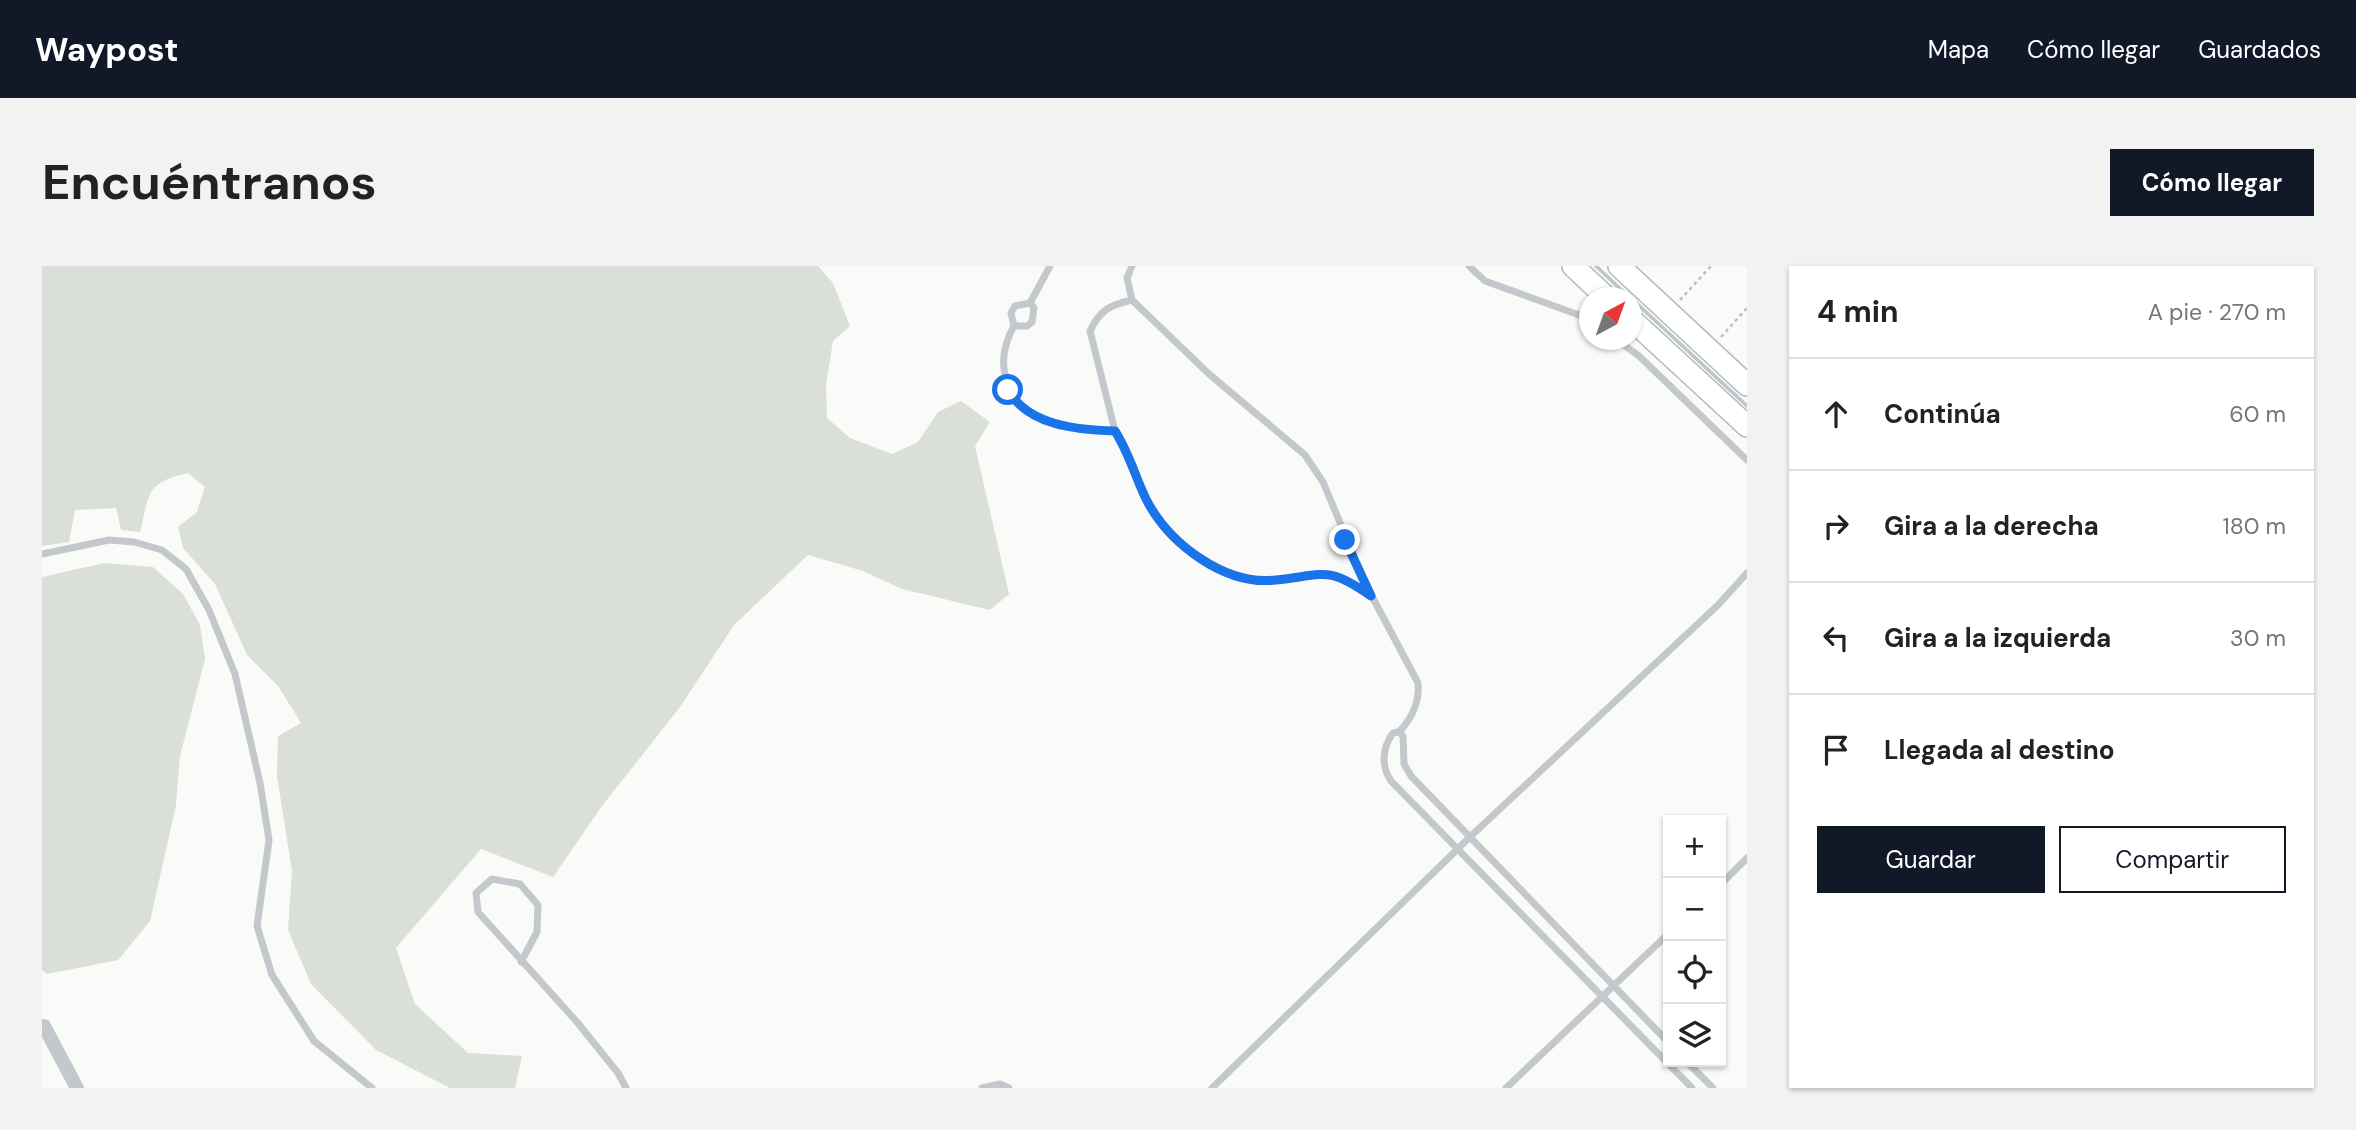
<!DOCTYPE html>
<html lang="es">
<meta charset="utf-8">
<style>
body{margin:0;font-family:"DM Sans",sans-serif;background:#f2f2f2;color:#222}
.controls{position:absolute;right:21px;bottom:21px;display:grid;overflow:hidden;border-radius:0px;box-shadow:0 2px 5px #0004}
.controls button{width:63px;height:63px;display:grid;place-items:center;padding:0;border:0;border-bottom:2px solid #e0e0e0;background:#fff;color:#222;font:35px sans-serif}
.compass{position:absolute;left:1537px;top:21px;width:63px;height:63px;border-radius:50%;background:#fff;box-shadow:0 2px 5px #0004;rotate:41deg}
.stop{position:absolute;width:21px;height:21px;margin:-16px;border:5px solid #1a73e8;border-radius:50%;background:#fff}
.stop.end{background:#1a73e8;border-color:#fff;box-shadow:0 2px 7px #0008}
.list{margin:0;padding:0;list-style:none}
h2{display:flex;justify-content:space-between;align-items:center;height:91px;margin:0;padding:0 28px;font-size:30px}
h2 small{font-size:23px;font-weight:400;color:#767676}
.list li{display:grid;grid-template-columns:46px 1fr auto;gap:21px;align-items:center;box-sizing:border-box;height:112px;padding:0 28px;border-top:2px solid #e0e0e0}
.list b{display:block;font-size:26px;white-space:nowrap}
.list em{font-size:23px;font-style:normal;color:#767676}
.actions{display:flex;gap:14px;padding:21px 28px}
.actions a{flex:1;padding:16px 0;border:2px solid #111827;border-radius:0px;text-align:center;font-size:24px;color:#111827}
.actions .main{background:#111827;color:#fff}
.icon{flex:none;width:38px;height:38px;fill:none;stroke:currentColor;stroke-width:2;stroke-linecap:round;stroke-linejoin:round}
.map{position:relative;flex:none;width:1705px;height:822px;overflow:hidden;border-radius:0px}
header{display:flex;align-items:center;gap:42px;box-sizing:border-box;height:98px;padding:0 35px;background:#111827;color:#fff}
header strong{font-size:33px}
nav{display:flex;gap:38px;margin-inline-start:auto;font-size:24px}
.intro{display:flex;align-items:center;justify-content:space-between;box-sizing:border-box;height:168px;padding:0 42px}
h1{margin:0;font-size:49px}
.button{padding:18px 32px;border-radius:0px;background:#111827;color:#fff;font-size:24px;font-weight:700}
main{display:flex;gap:42px;padding:0 42px}
aside{flex:1;background:#fff;border-radius:0px;box-shadow:0 2px 5px #0004}
.map>svg:first-child{display:block}
.green{fill:#dadfd7}
.lines{fill:none;stroke-linecap:round;stroke-linejoin:round}
.stream{stroke:#bbc7cb;stroke-width:3.5}
.secondary-casing{stroke:#b3babf;stroke-width:24}
.path{stroke:#bbbfc2;stroke-width:2.5;stroke-dasharray:3.5 3.5;stroke-linecap:butt}
.lane{stroke:#c3c8cc;stroke-width:7}
.street{stroke:#c3c8cc;stroke-width:14}
.secondary{stroke:#fff;stroke-width:21}
.route{stroke:#1a73e8;stroke-width:9}
</style>
<header>
<strong>Waypost</strong>
<nav><a>Mapa</a><a>Cómo llegar</a><a>Guardados</a></nav>
</header>
<div class="intro"><h1>Encuéntranos</h1><a class="button">Cómo llegar</a></div>
<main>
<div class="map">
<svg width="1705" height="822" viewBox="0 0 1705 822">
<rect width="100%" height="100%" fill="#fafaf8"/>
<g class="green">
<path d="M0 0H776L791 17 808 60 791 75 784 119 785 152 808 172 850 188 876 176 896 146 919 135 948 156 933 180 967 328 948 344 860 323 821 305 766 289 692 359 638 441 560 540 511 611 439 583 354 682 373 738 426 787 480 790 473 822H408L334 784 269 718 246 664 250 605 235 510 236 470 259 457 236 420 205 389 173 318 141 282 136 261 155 246 163 221 146 207C103 217 108 227 98 266L79 264 74 242 33 244 27 276 0 280Z"/>
<path d="M62 297 111 301 141 328 158 359 163 393 138 490 134 539 108 655 76 694 5 708 0 704V311Z"/>
</g>
<g class="lines">
<g class="stream">
<path d="M1554 0 1588 32"/>
<path d="M1590 33 1705 140"/>
</g>
<g class="secondary-casing">
<g id="secondary">
<path d="M1531 0 1565 32"/>
<path d="M1577 0 1705 119"/>
<path d="M1590 54 1705 160"/>
</g>
</g>
<g class="path">
<path d="M1638 34 1669 0"/>
<path d="M1679 71 1705 42"/>
</g>
<g class="lane">
<path d="M1090 0 1085 12 1090 34 1167 108 1263 189 1281 216 1324 319 1376 417C1378 437 1370 452 1357 466L1351 467C1340 482 1339 500 1349 515L1650 822"/>
<path d="M1427 0 1443 15 1548 53"/>
<path d="M988 37 973 40 969 47 972 60C964 74 959 92 963 108 973 158 1029 163 1073 165 1087 187 1093 210 1104 233 1126 278 1182 319 1233 314 1281 310 1284 298 1328 329"/>
<path d="M988 37 1008 0"/>
<path d="M972 60H985L990 56 992 42 988 37"/>
<path d="M1575 74 1597 90 1705 194"/>
<path d="M1073 165 1048 65C1058 44 1068 39 1090 34"/>
<path d="M0 288 67 274 92 276 120 284 144 303 167 344 193 408 218 517 227 574 215 660 230 709 272 775 330 822"/>
<path d="M1357 466 1361 470 1362 498 1369 510 1626 776"/>
<path d="M1679 618 1705 592"/>
<path d="M479 696 495 666 496 639 478 618 450 613 434 627 436 646 535 756 576 807 584 822"/>
<path d="M1645 796 1671 822"/>
<path d="M940 822 958 818 967 822"/>
<path d="M1170 822 1429 570 1676 339 1705 307"/>
<path d="M1464 822 1626 668"/>
</g>
<path class="street" d="M2 760 35 822"/>
<use href="#secondary" class="secondary"/>
</g>
<g class="lines">
<path class="route" d="M966 124C986 159 1034 164 1073 165 1087 187 1093 210 1104 233 1127 278 1183 320 1234 314 1283 309 1285 299 1329 330L1303 274"/>
</g>
</svg>
<div class="controls">
<button>+</button>
<button>−</button>
<button><svg class="icon" aria-label="locate" viewBox="0 0 24 24"><circle cx="12" cy="12" r="6"/><path d="M12 2v4M12 18v4M2 12h4M18 12h4"/></svg></button>
<button><svg class="icon" aria-label="layers" viewBox="0 0 24 24"><path d="M12 4l9 5-9 5-9-5zM3 14l9 5 9-5"/></svg></button>
</div>
<svg class="compass" viewBox="-18 -18 36 36"><path d="M0-13l5 13h-10z" fill="#e53935"/><path d="M0 13l5-13h-10z" fill="#767676"/></svg>
<div class="stop" style="left:966px;top:124px"></div>
<div class="stop end" style="left:1303px;top:274px"></div>
</div>
<aside>
<h2>4 min<small>A pie · 270 m</small></h2>
<ul class="list">
<li><svg class="icon" aria-label="ahead" viewBox="0 0 24 24"><path d="M12 20V5M6 11l6-6 6 6"/></svg><div><b>Continúa</b></div><em>60 m</em></li>
<li><svg class="icon" aria-label="right" viewBox="0 0 24 24"><path d="M7 20v-9h11M14 6l5 5-5 5"/></svg><div><b>Gira a la derecha</b></div><em>180 m</em></li>
<li><svg class="icon" aria-label="left" viewBox="0 0 24 24"><path d="M17 20v-9H6M10 6l-5 5 5 5"/></svg><div><b>Gira a la izquierda</b></div><em>30 m</em></li>
<li><svg class="icon" aria-label="arrive" viewBox="0 0 24 24"><path d="M6 21V4h12l-3 4 3 4H6"/></svg><div><b>Llegada al destino</b></div></li>
</ul>
<div class="actions"><a class="main">Guardar</a><a>Compartir</a></div>
</aside>
</main>
